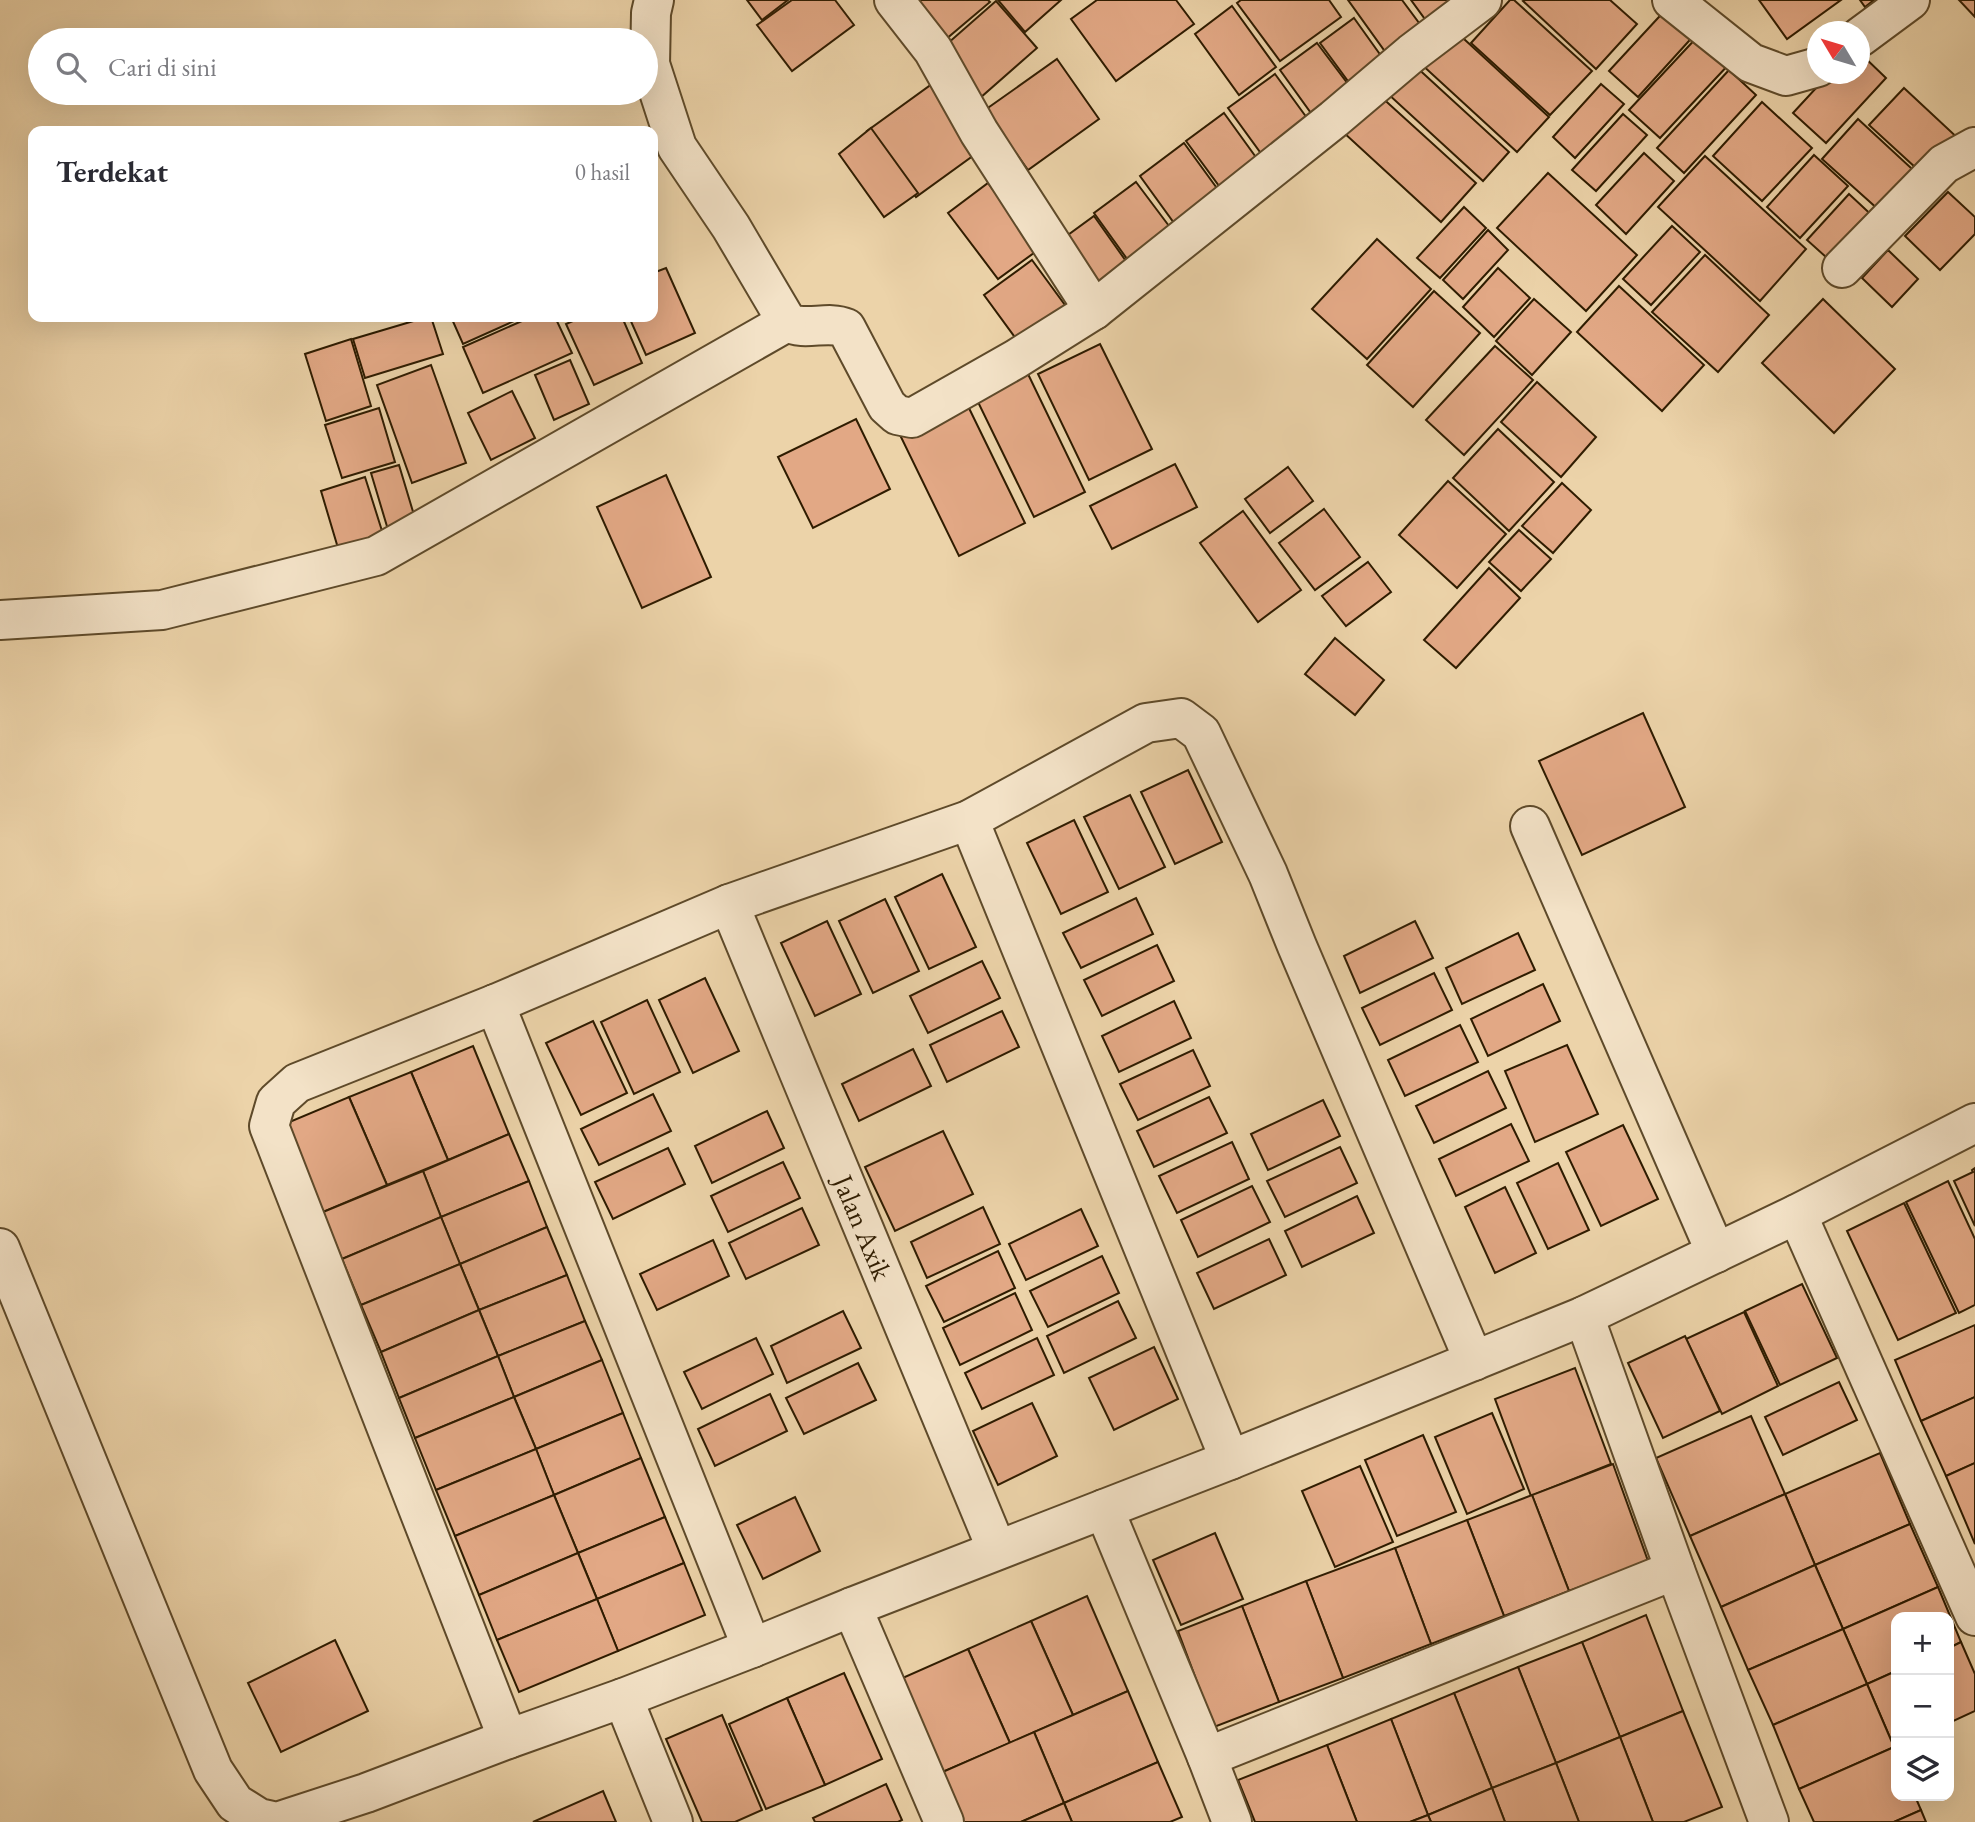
<!DOCTYPE html>
<html lang="id">
<meta charset="utf-8">
<style>
body{margin:0;font-family:"EB Garamond",serif;background:#f7f7f7;color:#2b2b33}
.controls{position:absolute;right:21px;bottom:21px;display:grid;overflow:hidden;border-radius:14px;box-shadow:0 7px 28px #0002}
.controls button{width:63px;height:63px;display:grid;place-items:center;padding:0;border:0;border-bottom:2px solid #e1e1e2;background:#fff;color:#2b2b33;font:35px sans-serif}
.compass{position:absolute;left:1807px;top:21px;width:63px;height:63px;border-radius:50%;background:#fff;box-shadow:0 7px 28px #0002;rotate:308deg}
.list{margin:0;padding:0;list-style:none}
h2{display:flex;justify-content:space-between;align-items:center;height:91px;margin:0;padding:0 28px;font-size:30px}
h2 small{font-size:23px;font-weight:400;color:#7c7c81}
.icon{flex:none;width:38px;height:38px;fill:none;stroke:currentColor;stroke-width:2;stroke-linecap:round;stroke-linejoin:round}
.map{position:relative;flex:none;width:1975px;height:1822px;overflow:hidden}
.search{position:absolute;background:#fff;box-shadow:0 7px 28px #0002;left:28px;top:28px;width:630px;height:77px;display:flex;align-items:center;gap:18px;box-sizing:border-box;padding:0 24px;border-radius:38px;color:#7c7c81;font-size:26px}
.panel{position:absolute;background:#fff;box-shadow:0 7px 28px #0002;left:28px;top:126px;width:630px;height:196px;border-radius:14px}
.map>svg:first-child{display:block}
.building{fill:#e2a885;stroke:#2f1c00;stroke-width:2}
.lines{fill:none;stroke-linecap:round;stroke-linejoin:round}
.street-casing{stroke:#5e4a2a;stroke-width:42}
.street{stroke:#f3e2c7;stroke-width:38}
.labels{text-anchor:middle;stroke-width:6;stroke-linejoin:round;paint-order:stroke}
.street-label{font-size:28px;fill:#2f1c00;stroke:#f3e2c7}
</style>
<div class="map">
<svg width="1975" height="1822" viewBox="0 0 1975 1822">
<rect width="100%" height="100%" fill="#ecd3a9"/>
<filter id="stains"><feTurbulence type="fractalNoise" baseFrequency=".00286" numOctaves="4"/><feColorMatrix values="0 0 0 0 .2 0 0 0 0 .09 0 0 0 0 .02 0 0 0 .5 -.17"/></filter>
<radialGradient id="worn" r=".72"><stop offset=".6" stop-color="#630" stop-opacity="0"/><stop offset="1" stop-color="#630" stop-opacity=".3"/></radialGradient>
<g class="building">
<path d="M747 0H788L762 20Z"/>
<path d="M792 0H835L854 25 792 71 757 25Z"/>
<path d="M901 0H988L990 2 939 45Z"/>
<path d="M998 0H1061L1025 32Z"/>
<path d="M1097 0H1176L1194 24 1116 81 1071 19Z"/>
<path d="M1241 0H1329L1341 17 1280 61 1237 3Z"/>
<path d="M1348 0H1402L1425 31 1389 57Z"/>
<path d="M1411 0H1465L1430 26Z"/>
<path d="M1510 0H1514L1592 71 1550 115 1471 43Z"/>
<path d="M1525 0H1610L1637 24 1596 69 1523 1Z"/>
<path d="M1759 0H1841L1787 39Z"/>
<path d="M1860 0H1874L1865 7Z"/>
<path d="M1959 0H1975V17Z"/>
<path d="M996 1 1037 48 980 98 939 51Z"/>
<path d="M1670 5 1698 31 1638 97 1609 71Z"/>
<path d="M1232 6 1276 67 1239 95 1195 34Z"/>
<path d="M1354 18 1389 67 1356 92 1320 43Z"/>
<path d="M1452 28 1549 117 1517 152 1420 63Z"/>
<path d="M1700 34 1731 62 1660 138 1629 110Z"/>
<path d="M1317 43 1354 92 1316 120 1280 70Z"/>
<path d="M1860 53 1886 78 1826 143 1793 113 1829 74H1860Z"/>
<path d="M1057 59 1099 119 1028 170 985 110Z"/>
<path d="M1413 64 1509 152 1483 181 1387 93Z"/>
<path d="M1729 70 1756 95 1684 173 1657 148Z"/>
<path d="M1275 74 1315 129 1268 163 1228 108Z"/>
<path d="M932 84 981 150 916 197 867 131Z"/>
<path d="M1601 84 1624 104 1575 158 1553 137Z"/>
<path d="M1904 88 1962 142 1928 179 1869 125Z"/>
<path d="M1378 94 1476 183 1441 222 1343 132Z"/>
<path d="M1762 102 1812 148 1762 201 1713 156Z"/>
<path d="M1224 113 1263 167 1225 194 1186 141Z"/>
<path d="M1623 114 1647 135 1596 191 1572 170Z"/>
<path d="M1858 119 1924 180 1889 219 1822 159Z"/>
<path d="M871 128 918 193 884 217 839 154Z"/>
<path d="M1184 143 1227 202 1182 234 1140 176Z"/>
<path d="M1644 153 1674 181 1626 234 1596 205Z"/>
<path d="M1814 155 1848 186 1800 238 1767 207Z"/>
<path d="M1705 156 1806 249 1760 301 1658 207Z"/>
<path d="M1548 173 1637 255 1586 311 1497 228Z"/>
<path d="M1136 182 1178 238 1135 270 1094 213Z"/>
<path d="M988 183 1038 250 998 279 948 213Z"/>
<path d="M1948 192 1975 217V234L1940 270 1905 236Z"/>
<path d="M1849 194 1878 221 1836 266 1807 240Z"/>
<path d="M1464 207 1486 228 1440 278 1417 258Z"/>
<path d="M1094 216 1133 271 1097 297 1057 243Z"/>
<path d="M1672 226 1700 252 1651 305 1623 279Z"/>
<path d="M1488 230 1508 250 1463 299 1443 280Z"/>
<path d="M1377 239 1431 289 1367 359 1312 309Z"/>
<path d="M1888 250 1918 279 1892 307 1862 278Z"/>
<path d="M1705 255 1769 315 1718 372 1652 312Z"/>
<path d="M1032 260 1073 316 1025 351 984 295Z"/>
<path d="M666 268 695 333 646 355 629 317H653V273Z"/>
<path d="M1498 268 1530 298 1494 337 1463 307Z"/>
<path d="M1619 286 1704 365 1662 411 1577 332Z"/>
<path d="M1434 291 1480 333 1413 407 1367 365Z"/>
<path d="M1534 299 1571 332 1532 375 1496 341Z"/>
<path d="M1823 299 1895 369 1834 433 1762 363Z"/>
<path d="M427 317H431L443 354 365 378 353 339Z"/>
<path d="M451 317H523L463 344Z"/>
<path d="M531 317H555L572 353 483 393 463 347Z"/>
<path d="M582 317H622L642 363 594 385 566 324Z"/>
<path d="M351 339 371 406 326 421 305 354Z"/>
<path d="M1100 344 1152 449 1089 480 1038 374Z"/>
<path d="M1495 346 1533 380 1464 455 1426 420Z"/>
<path d="M570 360 589 404 554 420 535 375Z"/>
<path d="M431 365 466 463 412 483 377 385Z"/>
<path d="M1028 374 1085 492 1034 517 977 400Z"/>
<path d="M1537 382 1596 437 1561 477 1501 422Z"/>
<path d="M512 391 535 438 491 460 468 413Z"/>
<path d="M966 402 1025 523 959 556 900 435Z"/>
<path d="M379 408 395 462 342 478 325 425Z"/>
<path d="M856 419 890 489 813 528 778 457Z"/>
<path d="M1498 429 1554 482 1509 531 1453 478Z"/>
<path d="M1175 464 1197 507 1112 549 1090 506Z"/>
<path d="M399 465 417 525 389 533 371 473Z"/>
<path d="M1288 467 1313 501 1270 533 1245 499Z"/>
<path d="M666 475 711 577 642 608 597 507Z"/>
<path d="M365 477 383 534 338 548 321 491Z"/>
<path d="M1448 481 1506 534 1457 588 1399 535Z"/>
<path d="M1562 483 1591 510 1553 553 1522 526Z"/>
<path d="M1324 509 1360 557 1315 590 1279 543Z"/>
<path d="M1243 511 1301 590 1258 622 1200 543Z"/>
<path d="M1519 530 1551 559 1521 591 1489 562Z"/>
<path d="M1368 562 1391 592 1346 626 1322 596Z"/>
<path d="M1489 568 1520 598 1456 668 1424 640Z"/>
<path d="M1335 638 1384 680 1355 715 1305 674Z"/>
<path d="M1643 713 1685 807 1582 855 1539 761Z"/>
<path d="M1188 770 1222 842 1175 864 1141 792Z"/>
<path d="M1130 795 1165 867 1119 889 1084 817Z"/>
<path d="M1074 820 1108 892 1061 914 1027 843Z"/>
<path d="M942 874 976 947 929 969 895 897Z"/>
<path d="M1136 898 1153 934 1081 968 1063 933Z"/>
<path d="M885 899 919 971 873 993 839 921Z"/>
<path d="M827 921 861 994 815 1016 781 943Z"/>
<path d="M1415 921 1433 958 1360 993 1344 956Z"/>
<path d="M1518 933 1535 970 1462 1004 1446 968Z"/>
<path d="M1157 945 1174 981 1102 1016 1084 980Z"/>
<path d="M982 961 1000 998 928 1033 910 996Z"/>
<path d="M1434 973 1452 1010 1380 1045 1362 1008Z"/>
<path d="M705 978 739 1051 693 1073 659 1000Z"/>
<path d="M1543 984 1560 1021 1488 1056 1471 1019Z"/>
<path d="M647 1000 680 1072 634 1094 601 1022Z"/>
<path d="M1174 1001 1191 1038 1119 1072 1102 1036Z"/>
<path d="M1002 1011 1019 1047 947 1082 930 1045Z"/>
<path d="M593 1021 627 1093 581 1115 546 1043Z"/>
<path d="M1460 1025 1478 1062 1405 1096 1388 1060Z"/>
<path d="M1567 1045 1598 1114 1535 1142 1505 1071Z"/>
<path d="M473 1046 509 1134 448 1160 411 1072Z"/>
<path d="M913 1049 931 1086 859 1121 842 1084Z"/>
<path d="M1193 1050 1210 1086 1138 1120 1120 1084Z"/>
<path d="M1488 1071 1506 1108 1434 1143 1416 1106Z"/>
<path d="M411 1072 448 1160 387 1185 349 1097Z"/>
<path d="M653 1094 671 1131 599 1165 581 1129Z"/>
<path d="M349 1097 387 1185 323 1212 287 1123Z"/>
<path d="M1209 1097 1227 1133 1154 1167 1137 1131Z"/>
<path d="M1323 1100 1340 1136 1268 1170 1251 1134Z"/>
<path d="M767 1111 784 1148 712 1183 695 1146Z"/>
<path d="M1511 1124 1529 1161 1456 1196 1439 1159Z"/>
<path d="M1623 1125 1658 1199 1601 1226 1566 1152Z"/>
<path d="M943 1131 973 1194 895 1231 865 1167Z"/>
<path d="M509 1134 529 1181 441 1217 423 1171Z"/>
<path d="M1232 1142 1249 1179 1177 1213 1159 1176Z"/>
<path d="M1340 1147 1357 1183 1285 1217 1267 1181Z"/>
<path d="M668 1148 685 1184 613 1219 595 1182Z"/>
<path d="M783 1162 800 1198 728 1232 711 1196Z"/>
<path d="M1558 1163 1589 1230 1548 1249 1517 1183Z"/>
<path d="M1975 1168V1226L1954 1181 1973 1172 1972 1170Z"/>
<path d="M423 1171 441 1217 342 1259 323 1212Z"/>
<path d="M529 1181 547 1227 460 1264 441 1217Z"/>
<path d="M1948 1181 1975 1239V1305L1959 1313 1906 1202Z"/>
<path d="M1252 1186 1270 1222 1198 1257 1181 1220Z"/>
<path d="M1505 1187 1536 1253 1495 1273 1465 1207Z"/>
<path d="M1357 1196 1374 1233 1302 1267 1285 1231Z"/>
<path d="M1904 1203 1956 1313 1898 1340 1847 1231Z"/>
<path d="M983 1207 1000 1244 927 1278 911 1242Z"/>
<path d="M802 1208 819 1245 746 1279 729 1243Z"/>
<path d="M1081 1209 1098 1246 1026 1280 1009 1244Z"/>
<path d="M441 1217 460 1264 361 1305 342 1259Z"/>
<path d="M547 1227 567 1275 479 1310 460 1264Z"/>
<path d="M1269 1239 1286 1275 1214 1309 1197 1273Z"/>
<path d="M713 1240 729 1276 657 1310 640 1274Z"/>
<path d="M998 1251 1015 1288 944 1322 926 1286Z"/>
<path d="M1102 1256 1119 1293 1048 1327 1030 1291Z"/>
<path d="M460 1264 479 1310 381 1352 361 1305Z"/>
<path d="M567 1275 585 1321 498 1356 479 1310Z"/>
<path d="M1802 1284 1837 1358 1780 1385 1745 1311Z"/>
<path d="M1015 1293 1032 1330 960 1365 943 1328Z"/>
<path d="M1118 1301 1136 1338 1064 1373 1047 1336Z"/>
<path d="M479 1310 498 1356 399 1398 381 1352Z"/>
<path d="M843 1311 861 1348 787 1383 771 1346Z"/>
<path d="M1744 1312 1778 1386 1722 1414 1686 1339Z"/>
<path d="M585 1321 602 1360 514 1397 498 1356Z"/>
<path d="M1975 1325V1397L1921 1421 1895 1360Z"/>
<path d="M1685 1336 1720 1411 1663 1438 1628 1363Z"/>
<path d="M756 1338 773 1374 702 1409 684 1372Z"/>
<path d="M1037 1338 1054 1375 982 1409 965 1373Z"/>
<path d="M1154 1347 1178 1399 1114 1430 1089 1378Z"/>
<path d="M498 1356 514 1397 415 1438 399 1398Z"/>
<path d="M602 1360 623 1413 536 1449 514 1397Z"/>
<path d="M858 1363 876 1400 804 1434 786 1398Z"/>
<path d="M1575 1368 1611 1464 1531 1496 1495 1399Z"/>
<path d="M1839 1382 1857 1420 1783 1455 1765 1417Z"/>
<path d="M770 1394 787 1431 715 1466 698 1429Z"/>
<path d="M514 1397 536 1449 436 1490 415 1438Z"/>
<path d="M1975 1397V1463L1946 1476 1921 1421Z"/>
<path d="M1032 1403 1057 1456 998 1485 973 1431Z"/>
<path d="M623 1413 641 1458 554 1495 536 1449Z"/>
<path d="M1492 1413 1524 1489 1467 1514 1435 1437Z"/>
<path d="M1751 1416 1785 1494 1690 1536 1656 1458Z"/>
<path d="M1423 1435 1456 1512 1397 1536 1365 1460Z"/>
<path d="M536 1449 554 1495 455 1536 436 1490Z"/>
<path d="M1880 1453 1910 1524 1815 1565 1785 1494Z"/>
<path d="M641 1458 665 1517 578 1553 554 1495Z"/>
<path d="M1975 1463V1544L1946 1476Z"/>
<path d="M1613 1464 1648 1561 1569 1591 1532 1495Z"/>
<path d="M1360 1466 1393 1542 1335 1567 1302 1491Z"/>
<path d="M1785 1494 1815 1565 1721 1607 1690 1536Z"/>
<path d="M554 1495 578 1553 479 1595 455 1536Z"/>
<path d="M1532 1495 1569 1591 1504 1616 1467 1520Z"/>
<path d="M795 1497 820 1551 763 1579 737 1525Z"/>
<path d="M665 1517 684 1563 597 1599 578 1553Z"/>
<path d="M1467 1520 1504 1616 1431 1644 1395 1548Z"/>
<path d="M1910 1524 1938 1587 1843 1629 1815 1565Z"/>
<path d="M1215 1533 1243 1599 1181 1625 1153 1560Z"/>
<path d="M1395 1548 1431 1644 1343 1678 1306 1581Z"/>
<path d="M578 1553 597 1599 497 1640 479 1595Z"/>
<path d="M684 1563 705 1615 618 1651 597 1599Z"/>
<path d="M1815 1565 1843 1629 1748 1670 1721 1607Z"/>
<path d="M1306 1581 1343 1678 1279 1702 1242 1606Z"/>
<path d="M1938 1587 1961 1642 1949 1648V1617H1896V1671L1867 1684 1843 1629Z"/>
<path d="M1087 1596 1128 1691 1073 1715 1031 1621Z"/>
<path d="M597 1599 618 1651 519 1692 497 1640Z"/>
<path d="M1242 1606 1279 1702 1214 1727 1178 1631Z"/>
<path d="M1646 1615 1683 1711 1620 1737 1582 1642Z"/>
<path d="M1031 1621 1073 1715 1010 1743 968 1649Z"/>
<path d="M1843 1629 1867 1684 1773 1725 1748 1670Z"/>
<path d="M335 1640 368 1711 281 1752 248 1683Z"/>
<path d="M1582 1642 1620 1737 1556 1763 1518 1667Z"/>
<path d="M1961 1642 1975 1674V1711L1949 1723V1648Z"/>
<path d="M968 1649 1010 1743 938 1774 898 1680Z"/>
<path d="M1518 1667 1556 1763 1492 1788 1454 1693Z"/>
<path d="M1896 1671V1746L1894 1747 1867 1684Z"/>
<path d="M844 1673 882 1759 825 1785 787 1698Z"/>
<path d="M1867 1684 1894 1747 1799 1789 1773 1725Z"/>
<path d="M1128 1691 1158 1762 1064 1803 1034 1732Z"/>
<path d="M1454 1693 1492 1788 1428 1815 1391 1719Z"/>
<path d="M787 1698 825 1785 766 1809 729 1724Z"/>
<path d="M1683 1711 1722 1807 1684 1822H1653L1620 1737Z"/>
<path d="M722 1715 762 1810 735 1822H702L666 1739Z"/>
<path d="M1391 1719 1428 1815 1410 1822H1357L1327 1745Z"/>
<path d="M1034 1732 1064 1803 1021 1822H959L938 1774Z"/>
<path d="M1620 1737 1653 1822H1579L1556 1763Z"/>
<path d="M1327 1745 1357 1822H1255L1238 1780Z"/>
<path d="M1894 1747 1896 1752V1796H1915L1921 1810 1894 1822H1814L1799 1789Z"/>
<path d="M1158 1762 1182 1817 1170 1822H1072L1064 1803Z"/>
<path d="M1556 1763 1579 1822H1505L1492 1788Z"/>
<path d="M886 1784 902 1820 898 1822H815L813 1818Z"/>
<path d="M1492 1788 1505 1822H1431L1428 1815Z"/>
<path d="M603 1791 616 1822H533Z"/>
<path d="M1064 1803 1072 1822H1021Z"/>
<path d="M1921 1810 1926 1822H1894Z"/>
<path d="M1428 1815 1431 1822H1410Z"/>
</g>
<g class="lines">
<g class="street-casing">
<g id="street">
<path d="M654 0 651 13 650 64 677 147 731 227 787 322C805 332 827 320 846 328L887 406 897 415 912 418 1016 359 1094 310 1334 119 1412 53 1482 0"/>
<path d="M894 0 933 50 979 132 1094 310"/>
<path d="M1672 0 1751 63 1786 76 1818 67"/>
<path d="M1860 37 1910 0"/>
<path d="M1842 268 1944 164 1975 147"/>
<path d="M0 620 162 610 376 556 787 322"/>
<path d="M969 820 1230 1460"/>
<path d="M1530 826 1716 1253"/>
<path id="s1" d="M729 904 997 1550"/>
<path d="M495 1004 752 1648"/>
<path d="M1797 1214 1975 1616"/>
<path d="M0 1248 213 1770 235 1803 259 1818 277 1822 366 1793 508 1739 623 1698 752 1648 852 1607 1230 1460 1584 1316 1797 1214 1975 1123"/>
<path d="M1584 1316 1675 1570 1769 1822"/>
<path d="M1104 1509 1207 1757 1232 1822"/>
<path d="M852 1607 944 1822"/>
<path d="M623 1698 673 1822"/>
<path d="M508 1739 269 1126 276 1102 297 1083 495 1004 729 904 969 820 1146 723 1181 718 1201 733 1268 874 1297 946 1474 1361"/>
<path d="M1207 1757 1675 1570"/>
</g>
</g>
<use href="#street" class="street"/>
</g>
<g class="labels">
<g class="street-label">
<text dy="10" stroke="none"><textPath href="#s1" startOffset="350">Jalan Axik</textPath></text>
</g>
</g>
<rect width="100%" height="100%" filter="url(#stains)"/>
<rect width="100%" height="100%" fill="url(#worn)"/>
</svg>
<div class="controls">
<button>+</button>
<button>−</button>
<button><svg class="icon" aria-label="layers" viewBox="0 0 24 24"><path d="M12 4l9 5-9 5-9-5zM3 14l9 5 9-5"/></svg></button>
</div>
<svg class="compass" viewBox="-18 -18 36 36"><path d="M0-13l5 13h-10z" fill="#e53935"/><path d="M0 13l5-13h-10z" fill="#7c7c81"/></svg>
<div class="search"><svg class="icon" aria-label="search" viewBox="0 0 24 24"><circle cx="10" cy="10" r="6"/><path d="M15 15l6 6"/></svg>Cari di sini</div>
<section class="panel">
<h2>Terdekat<small>0 hasil</small></h2>
<ul class="list">
</ul>
</section>
</div>
